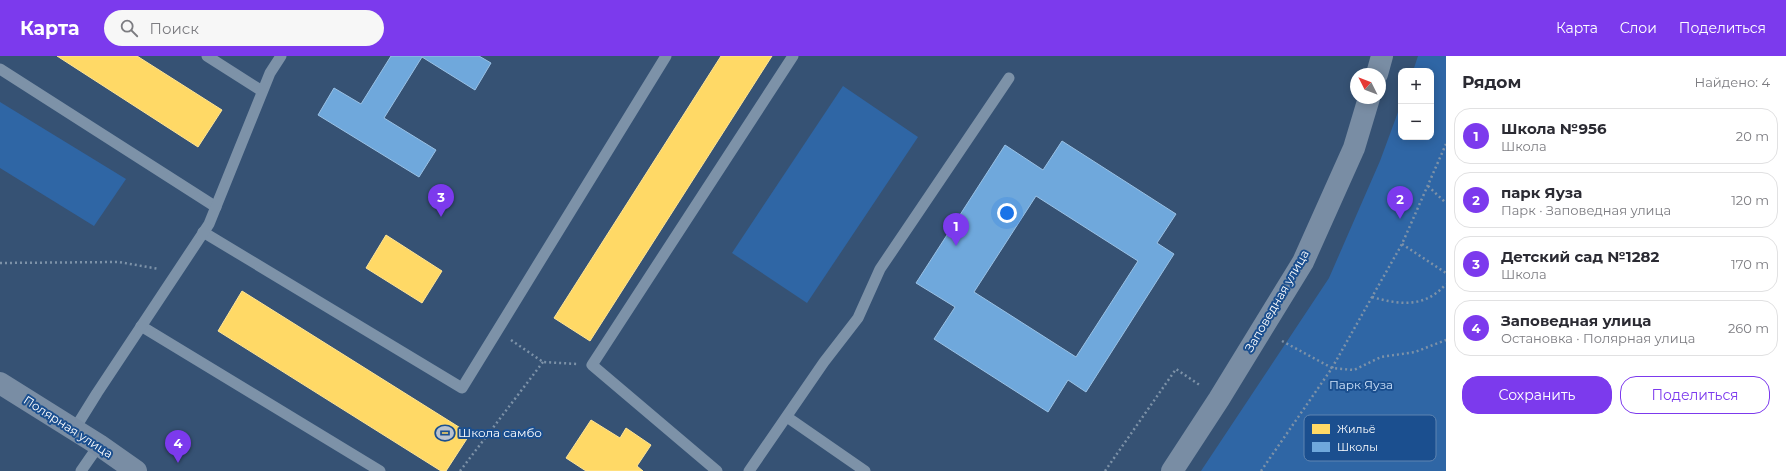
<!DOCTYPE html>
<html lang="ru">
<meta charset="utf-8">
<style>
body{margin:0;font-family:Montserrat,sans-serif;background:#f7f7f7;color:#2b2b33}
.controls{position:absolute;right:12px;top:12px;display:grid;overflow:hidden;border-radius:8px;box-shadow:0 2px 10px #0003}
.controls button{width:36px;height:36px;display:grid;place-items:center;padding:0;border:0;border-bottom:1px solid #e1e1e2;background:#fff;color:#2b2b33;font:20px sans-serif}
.compass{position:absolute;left:1350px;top:12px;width:36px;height:36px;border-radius:50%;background:#fff;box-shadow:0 2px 10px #0003;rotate:312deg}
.you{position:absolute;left:1007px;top:157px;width:14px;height:14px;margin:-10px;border:3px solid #fff;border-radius:50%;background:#1a73e8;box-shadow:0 0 0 6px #1a73e833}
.badge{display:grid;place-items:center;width:26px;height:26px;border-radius:50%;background:#7c3aed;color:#fff;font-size:13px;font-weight:700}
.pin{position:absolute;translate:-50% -33px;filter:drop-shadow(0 1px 2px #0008)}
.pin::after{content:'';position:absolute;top:21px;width:14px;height:12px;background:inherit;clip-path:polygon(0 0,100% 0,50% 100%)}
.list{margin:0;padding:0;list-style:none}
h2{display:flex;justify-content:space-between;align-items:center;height:52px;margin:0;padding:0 16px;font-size:17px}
h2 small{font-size:13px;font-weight:400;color:#7c7c81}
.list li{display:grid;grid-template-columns:26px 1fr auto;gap:12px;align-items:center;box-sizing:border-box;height:56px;margin:0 8px 8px;padding:0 8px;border:1px solid #e1e1e2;border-radius:16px}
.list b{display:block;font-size:15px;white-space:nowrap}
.list p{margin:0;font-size:13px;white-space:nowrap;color:#7c7c81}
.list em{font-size:13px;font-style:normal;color:#7c7c81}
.actions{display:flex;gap:8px;padding:12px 16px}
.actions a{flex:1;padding:9px 0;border:1px solid #7c3aed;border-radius:16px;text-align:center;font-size:14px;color:#7c3aed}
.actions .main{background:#7c3aed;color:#fff}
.icon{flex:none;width:22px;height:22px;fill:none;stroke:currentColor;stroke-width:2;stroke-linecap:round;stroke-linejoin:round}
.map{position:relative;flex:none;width:1446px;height:415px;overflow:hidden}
header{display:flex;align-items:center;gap:24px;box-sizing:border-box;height:56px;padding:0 20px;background:#7c3aed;color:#fff}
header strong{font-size:19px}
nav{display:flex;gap:22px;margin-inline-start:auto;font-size:14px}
.search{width:280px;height:36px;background:#f7f7f7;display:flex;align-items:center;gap:10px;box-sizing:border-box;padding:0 14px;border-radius:22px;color:#7c7c81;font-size:15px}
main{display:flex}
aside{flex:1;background:#fff}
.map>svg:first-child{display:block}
.green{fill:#2f66a5}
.homes{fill:#ffd966;stroke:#ffe494}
.schools{fill:#6fa8dc;stroke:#9ac2e6;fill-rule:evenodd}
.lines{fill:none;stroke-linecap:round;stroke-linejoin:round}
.path{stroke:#7d92a8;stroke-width:2.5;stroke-dasharray:2 3;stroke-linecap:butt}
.lane{stroke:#7d92a8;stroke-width:11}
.secondary{stroke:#798da4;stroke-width:22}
.labels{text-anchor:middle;stroke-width:4;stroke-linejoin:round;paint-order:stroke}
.street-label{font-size:12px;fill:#fff;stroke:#1b4f8f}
.park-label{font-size:12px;fill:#cfe3fa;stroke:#1b4f8f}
.poi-label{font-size:12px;fill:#fff;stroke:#1b4f8f;text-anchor:start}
.key{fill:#1b4f8f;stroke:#5f84b1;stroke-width:1}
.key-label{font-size:11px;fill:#fff}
</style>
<header>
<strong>Карта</strong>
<div class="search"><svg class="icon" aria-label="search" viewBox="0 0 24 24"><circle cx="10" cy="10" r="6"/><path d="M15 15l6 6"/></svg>Поиск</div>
<nav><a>Карта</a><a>Слои</a><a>Поделиться</a></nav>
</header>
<main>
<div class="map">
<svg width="1446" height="415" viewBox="0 0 1446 415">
<rect width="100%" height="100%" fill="#365274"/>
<g class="green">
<path d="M1418 0H1446V415H1201L1329 222 1380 105 1401 48V81H1431V15H1413Z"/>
<path d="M843 30 918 81 807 247 732 197Z"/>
<path d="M0 46 126 123 94 170 0 112Z"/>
</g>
<g class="homes">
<path d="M57 0H137L222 54 198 91Z"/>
<path d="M721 0H772L590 285 554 262Z"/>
<path d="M386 179 442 215 422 247 366 212Z"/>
<path d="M242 235 470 378 446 415H441L218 275Z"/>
<path d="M591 364 620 382 626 372 651 389 637 410 643 415H586L566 402Z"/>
</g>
<g class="schools">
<path d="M391 0H479L491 7 475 34 422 1 384 62 436 94 419 121 318 59 334 32 361 48Z"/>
<path d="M1062 85 1176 158 1157 187 1174 198 1086 336 1068 324 1048 356 934 283 955 251 916 227 1005 89 1043 114ZM1036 140 1138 205 1076 301 974 236Z"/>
</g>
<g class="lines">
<g class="path">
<path d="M1428 130 1446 147"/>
<path d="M1402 188 1446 217"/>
<path d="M0 207 119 206 159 213"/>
<path d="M1372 241C1400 249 1425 252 1446 228"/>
<path d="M511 284 543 306 577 308"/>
<path d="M1282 285 1332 312 1354 314 1381 301 1415 296 1446 284"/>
<path d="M460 415 543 306"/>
<path d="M1105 415 1176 313 1201 330"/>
<path d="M1261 415 1332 312 1372 241 1402 188 1446 88"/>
</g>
<g class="lane">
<path d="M207 0 262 35"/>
<path d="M0 13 216 151"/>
<path d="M203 176 462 332 666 0"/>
<path d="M141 270 380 415"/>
<path d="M787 361 865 415"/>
<path d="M74 374 97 337 209 168 270 17 281 0"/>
<path d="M81 415 99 389"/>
<path d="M717 415 592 309 793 0"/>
<path d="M749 415 824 306 858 262 880 213 1009 22"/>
</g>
<g class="secondary">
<path d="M1377 18 1382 0"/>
<path d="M0 327 99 389 136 415"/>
<path d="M1172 415 1219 343 1303 206 1354 92 1369 42"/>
</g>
</g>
<defs>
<g id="stadium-bare" transform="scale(1.38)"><path d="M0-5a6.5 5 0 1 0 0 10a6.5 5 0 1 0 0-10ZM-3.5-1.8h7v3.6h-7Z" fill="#b9c2ce" stroke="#1b4f8f" stroke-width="2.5" paint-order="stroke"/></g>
</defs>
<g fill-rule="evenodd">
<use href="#stadium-bare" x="445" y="377"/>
</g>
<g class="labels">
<g class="street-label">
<text transform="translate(1277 245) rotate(-60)" y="4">Заповедная улица</text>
<text transform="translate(68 371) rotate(33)" y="4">Полярная улица</text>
</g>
<g class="park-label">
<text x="1361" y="333">Парк Яуза</text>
</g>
<g class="poi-label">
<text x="458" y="381">Школа самбо</text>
</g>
</g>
<rect x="1304" y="359" width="132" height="46" rx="6" class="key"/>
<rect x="1312" y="368" width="18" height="10" fill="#ffd966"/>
<rect x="1312" y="386" width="18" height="10" fill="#6fa8dc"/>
<g class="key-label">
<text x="1337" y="377">Жильё</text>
<text x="1337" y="395">Школы</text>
</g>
</svg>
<div class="controls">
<button>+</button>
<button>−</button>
</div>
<svg class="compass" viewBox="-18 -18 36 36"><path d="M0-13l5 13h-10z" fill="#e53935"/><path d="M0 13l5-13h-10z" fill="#7c7c81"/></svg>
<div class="you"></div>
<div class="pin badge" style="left:956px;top:190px">1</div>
<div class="pin badge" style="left:1400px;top:163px">2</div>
<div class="pin badge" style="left:441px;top:161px">3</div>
<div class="pin badge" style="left:178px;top:407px">4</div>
</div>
<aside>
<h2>Рядом<small>Найдено: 4</small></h2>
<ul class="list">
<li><span class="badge">1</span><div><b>Школа №956</b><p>Школа</p></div><em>20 m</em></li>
<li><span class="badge">2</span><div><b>парк Яуза</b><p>Парк · Заповедная улица</p></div><em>120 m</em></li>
<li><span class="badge">3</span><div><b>Детский сад №1282</b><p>Школа</p></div><em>170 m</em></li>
<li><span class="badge">4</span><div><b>Заповедная улица</b><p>Остановка · Полярная улица</p></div><em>260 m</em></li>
</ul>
<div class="actions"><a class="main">Сохранить</a><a>Поделиться</a></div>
</aside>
</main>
